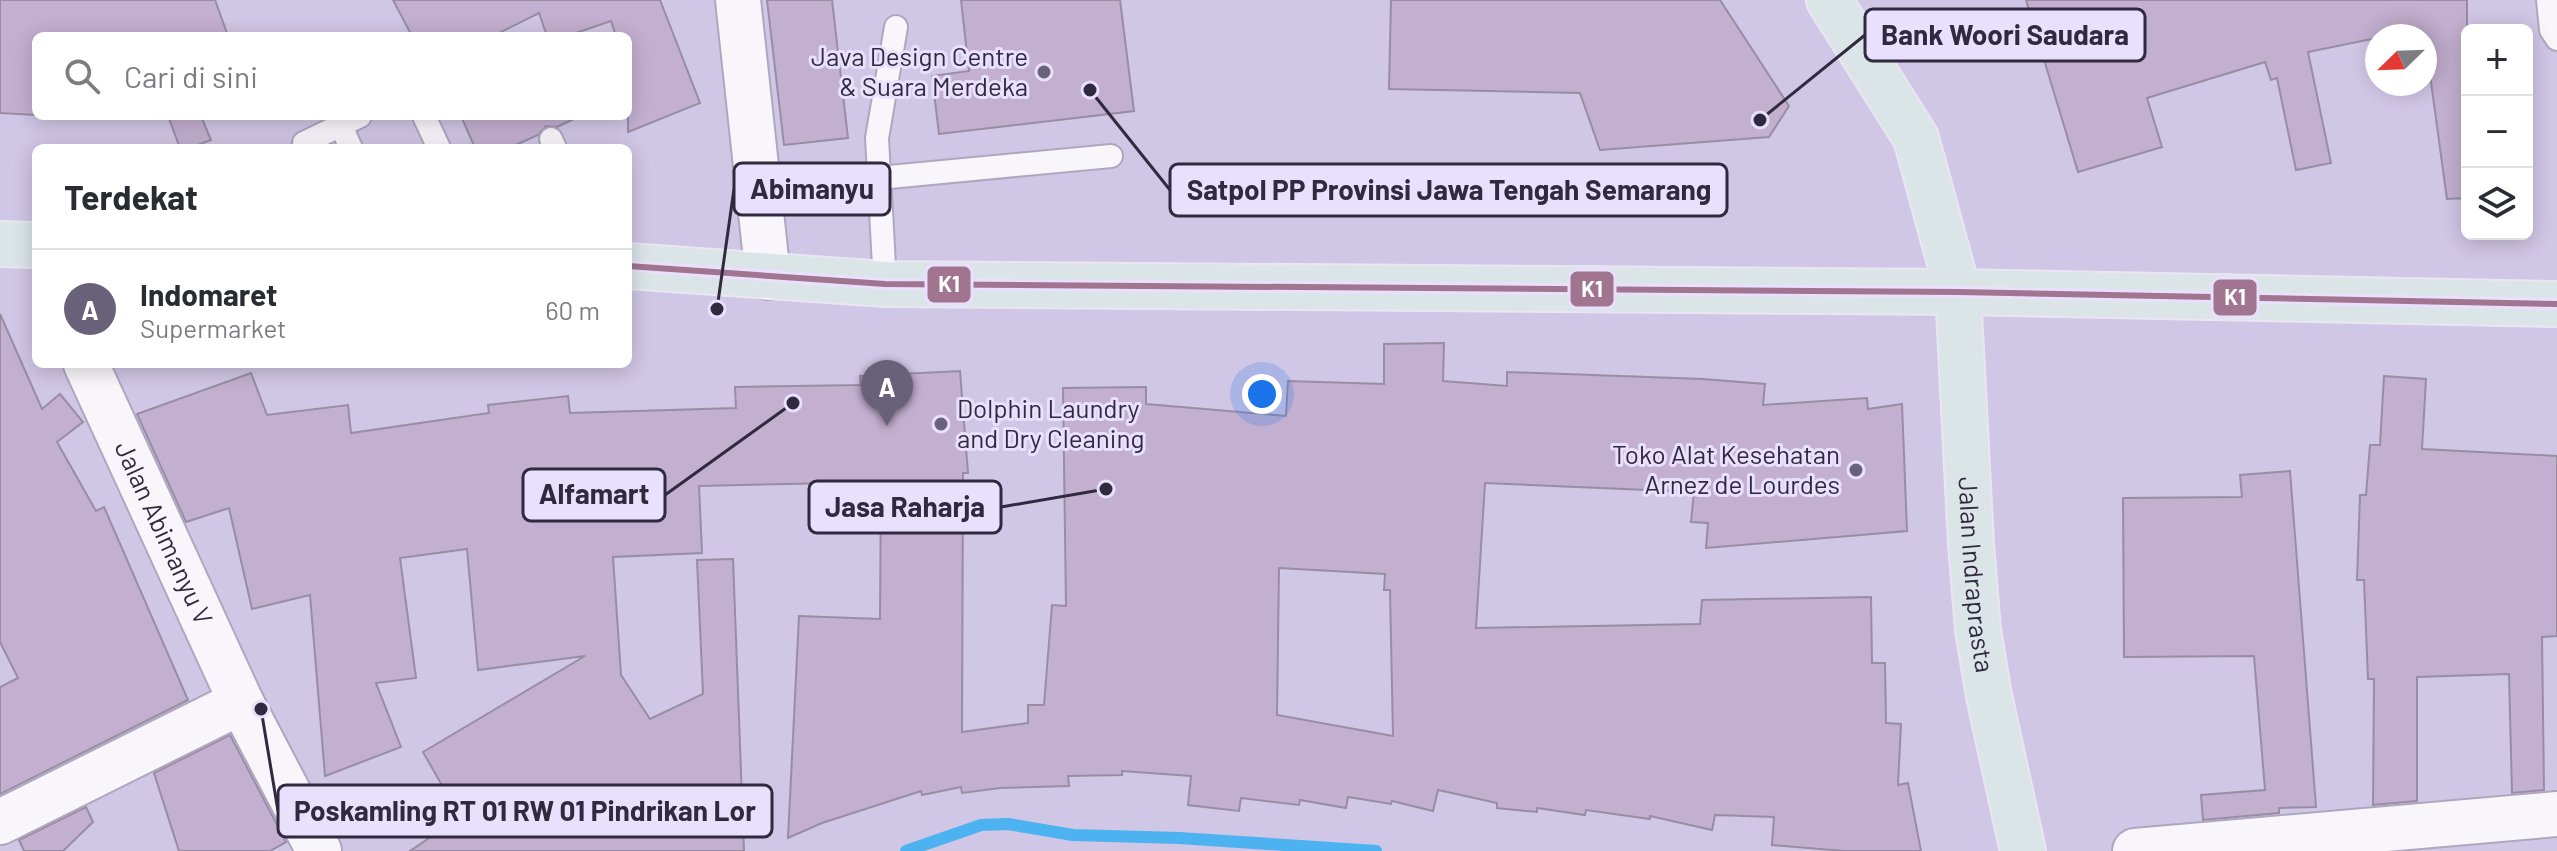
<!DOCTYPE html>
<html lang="id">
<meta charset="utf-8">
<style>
body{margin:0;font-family:Barlow,sans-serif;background:#f2f2f3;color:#2b2b33}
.controls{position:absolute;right:24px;top:24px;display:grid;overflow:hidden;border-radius:12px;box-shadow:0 4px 20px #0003}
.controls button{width:72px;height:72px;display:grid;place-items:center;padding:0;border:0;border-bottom:2px solid #e1e1e2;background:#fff;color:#2b2b33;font:40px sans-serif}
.compass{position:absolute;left:2365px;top:24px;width:72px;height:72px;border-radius:50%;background:#fff;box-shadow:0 4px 20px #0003;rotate:247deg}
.you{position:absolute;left:1262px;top:394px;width:28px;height:28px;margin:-20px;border:6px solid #fff;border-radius:50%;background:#1a73e8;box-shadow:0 0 0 12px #1a73e833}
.badge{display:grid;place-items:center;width:52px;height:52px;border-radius:50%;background:#696079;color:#fff;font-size:26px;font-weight:700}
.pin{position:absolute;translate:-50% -66px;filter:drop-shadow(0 2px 4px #0008)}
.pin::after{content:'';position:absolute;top:42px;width:28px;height:24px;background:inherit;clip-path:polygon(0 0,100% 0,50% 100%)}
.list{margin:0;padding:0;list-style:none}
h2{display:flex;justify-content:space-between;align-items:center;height:104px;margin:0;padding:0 32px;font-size:34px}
h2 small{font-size:26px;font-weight:400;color:#7c7c81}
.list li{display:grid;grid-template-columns:52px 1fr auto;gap:24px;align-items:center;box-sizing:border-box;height:120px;padding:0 32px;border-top:2px solid #e1e1e2}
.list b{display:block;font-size:30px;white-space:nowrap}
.list p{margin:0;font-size:26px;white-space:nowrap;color:#7c7c81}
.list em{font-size:26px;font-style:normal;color:#7c7c81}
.icon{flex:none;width:44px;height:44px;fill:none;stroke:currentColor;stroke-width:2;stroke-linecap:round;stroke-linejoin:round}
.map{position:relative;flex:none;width:2557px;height:851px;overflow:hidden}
.search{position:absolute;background:#fff;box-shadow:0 4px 20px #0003;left:32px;top:32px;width:600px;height:88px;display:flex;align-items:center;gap:20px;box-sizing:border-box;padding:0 28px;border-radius:12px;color:#7c7c81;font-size:30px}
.panel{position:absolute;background:#fff;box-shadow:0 4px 20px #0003;left:32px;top:144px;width:600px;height:224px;border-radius:12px}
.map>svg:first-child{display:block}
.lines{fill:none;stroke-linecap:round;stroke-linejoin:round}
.stream{stroke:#4cb2f0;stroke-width:12}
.building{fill:#c3afd0;stroke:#988da4;stroke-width:2;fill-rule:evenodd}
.lane-casing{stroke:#afa7bf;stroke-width:26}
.street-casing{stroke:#afa7bf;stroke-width:48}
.primary-casing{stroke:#eae5f3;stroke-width:48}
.lane{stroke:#f8f6fb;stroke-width:22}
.street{stroke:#f8f6fb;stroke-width:44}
.primary{stroke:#dbe5e8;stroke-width:44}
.bus-1-casing{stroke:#e8e0fd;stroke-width:12}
.bus-1{stroke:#a17590;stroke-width:6}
.poi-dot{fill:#696079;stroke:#e8e0fd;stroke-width:3}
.labels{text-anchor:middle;stroke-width:6;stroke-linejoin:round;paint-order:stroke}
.poi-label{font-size:26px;fill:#31293f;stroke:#e8e0fd;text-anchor:end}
.street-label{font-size:26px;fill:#31293f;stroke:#e8e0fd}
.leader{fill:none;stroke:#31293f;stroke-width:3}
.callout-dot{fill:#31293f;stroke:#e8e0fd;stroke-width:3}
.callout{fill:#e8e0fd;stroke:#31293f;stroke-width:3}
.callout-label{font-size:28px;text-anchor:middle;font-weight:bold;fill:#31293f}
.line-badge{stroke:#e8e0fd;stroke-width:3}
.badge-label{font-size:22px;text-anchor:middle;font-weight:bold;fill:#fff}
</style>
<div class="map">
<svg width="2557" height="851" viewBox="0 0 2557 851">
<rect width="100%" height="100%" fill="#d0c6e5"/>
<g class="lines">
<path class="stream" d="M906 851 981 825 1008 824 1073 835 1179 838 1376 851"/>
</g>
<g class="building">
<path d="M0 0H215L228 36H36V115L0 113Z"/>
<path d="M393 0H660L700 103 628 132V36H616L611 21 567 36H547L539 13 493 36H412Z"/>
<path d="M767 0H832L848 138 784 145Z"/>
<path d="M961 0H1120L1134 111 939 134 932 76 969 71Z"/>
<path d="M1391 0H1720L1789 106 1769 137 1600 150 1580 93 1389 89Z"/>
<path d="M2026 0H2467V198L2447 199 2430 75H2425V36H2377V38L2308 52 2331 163 2296 170 2277 78 2271 80 2265 62 2147 98 2162 147 2078 172Z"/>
<path d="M168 116H201L211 140 190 148H180Z"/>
<path d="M461 116H580L557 127 546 126 538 135 509 148H475Z"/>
<path d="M0 314 42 409 60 394 83 422 57 442 96 511 104 507 188 700 0 794V687L18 678 0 642Z"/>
<path d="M1444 343 1443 381 1507 386V372L1703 379 1765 384 1763 405 1867 398 1868 409 1902 404 1907 531 1706 548 1708 523 1691 522 1694 492 1485 483 1476 628 1700 624 1702 600 1871 597 1872 663H1885L1886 723 1901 724 1898 785 1908 783 1921 851H1844L1772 845 1774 817 1715 815 1712 830 1650 816V819L1586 810 1585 815 1537 808V812L1497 808V803L1438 790 1433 811 1392 801 1391 804 1348 797 1346 808 1300 800 1299 805 1241 798 1239 811 1188 805 1191 776 1122 771V775L1068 776 1069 786 1000 788 962 793 961 787 922 795 921 791 822 823 788 838 799 616 880 619 881 482 699 486 702 553 613 557 621 675 650 719 703 694 697 560 733 559 744 851H410L460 817 423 752 585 656 478 670 467 549 400 558 416 678 376 683 401 747 325 776 310 595 252 609 229 508 186 522 137 414 251 373 267 415 348 405 351 433 489 413 488 405 568 396 570 413 736 408 735 387 861 385 860 376 960 371 968 473H963L962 732 1028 723V705H1044L1052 605 1066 606 1063 388 1146 387V404L1286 416 1288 381 1384 384V344ZM1279 568 1385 574 1384 590H1390L1393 736 1277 715Z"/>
<path d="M2384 376 2426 379 2422 449 2557 456V636L2542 637 2544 790 2512 793 2509 674 2417 677V801L2373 805 2374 679H2368L2364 580H2357L2360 495H2366L2370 445H2380Z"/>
<path d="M2290 471 2316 807 2279 808V813L2203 820 2201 795 2265 790 2254 656 2124 657 2123 498 2242 497 2240 475Z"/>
<path d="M230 735 286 842 270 851H179L154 773Z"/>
<path d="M86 807 93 822 63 851H24L19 840Z"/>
</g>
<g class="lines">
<g class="lane-casing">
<g id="lane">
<path d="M2548 0 2551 30 2557 39"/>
<path d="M424 116 439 148"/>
<path d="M340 124 351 148"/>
<path d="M551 139 555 148"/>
<path d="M304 143 360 116"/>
<path d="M879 178 1111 156"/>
<path d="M885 284 877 138 896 27"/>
</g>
</g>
<g class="street-casing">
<g id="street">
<path d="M738 0 768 277"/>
<path id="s1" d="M86 364 241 702 319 851"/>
<path d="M0 822 241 702"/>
<path d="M2135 851 2557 814"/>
</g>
</g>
<g class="primary-casing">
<g id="primary">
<path id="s2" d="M1829 0 1916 138 1958 292 1971 544 1978 630 1989 696 2023 851"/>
<path d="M0 244 36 245"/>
<path d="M628 266 885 284 1958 292 2557 304"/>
</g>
</g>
<use href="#lane" class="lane"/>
<use href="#street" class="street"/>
<use href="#primary" class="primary"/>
<g class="bus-1-casing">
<path id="bus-1" d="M628 266 885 284 1958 292 2557 304"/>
</g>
<use href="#bus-1" class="bus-1"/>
</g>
<g class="poi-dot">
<circle cx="1044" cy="72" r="8"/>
<circle cx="941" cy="424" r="8"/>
<circle cx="1856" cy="470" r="8"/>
</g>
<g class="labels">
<g class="poi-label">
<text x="1028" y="66">Java Design Centre<tspan x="1028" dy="30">&amp; Suara Merdeka</tspan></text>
<text x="957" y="418" text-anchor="start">Dolphin Laundry<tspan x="957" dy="30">and Dry Cleaning</tspan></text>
<text x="1840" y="464">Toko Alat Kesehatan<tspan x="1840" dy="30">Arnez de Lourdes</tspan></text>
</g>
<g class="street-label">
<text dy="9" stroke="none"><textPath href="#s1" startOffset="186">Jalan Abimanyu V</textPath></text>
<text dy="9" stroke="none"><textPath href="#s2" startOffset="606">Jalan Indraprasta</textPath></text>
</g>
</g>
<path class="leader" d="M1760 120L1865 35M717 309L734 189M1090 90L1170 190M793 403L665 495M1106 489L1001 507M261 709L278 811"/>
<g class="callout-dot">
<circle cx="1760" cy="120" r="8"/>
<circle cx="717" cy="309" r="8"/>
<circle cx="1090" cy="90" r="8"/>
<circle cx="793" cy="403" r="8"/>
<circle cx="1106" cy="489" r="8"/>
<circle cx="261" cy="709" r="8"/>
</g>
<g class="callout">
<rect x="1865" y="9" width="280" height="52" rx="8"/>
<rect x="734" y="163" width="156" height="52" rx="8"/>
<rect x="1170" y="164" width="557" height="52" rx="8"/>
<rect x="523" y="469" width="142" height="52" rx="8"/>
<rect x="809" y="481" width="192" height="52" rx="8"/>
<rect x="278" y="785" width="494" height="52" rx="8"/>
</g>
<g class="callout-label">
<text x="2005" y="45">Bank Woori Saudara</text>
<text x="812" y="199">Abimanyu</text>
<text x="1449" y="200">Satpol PP Provinsi Jawa Tengah Semarang</text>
<text x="594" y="504">Alfamart</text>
<text x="905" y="517">Jasa Raharja</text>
<text x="525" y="821">Poskamling RT 01 RW 01 Pindrikan Lor</text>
</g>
<g class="line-badge">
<rect x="926" y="265" width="46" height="39" rx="8" fill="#a17590"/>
<rect x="1569" y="270" width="46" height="38" rx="8" fill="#a17590"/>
<rect x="2212" y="278" width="46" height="39" rx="8" fill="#a17590"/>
</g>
<g class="badge-label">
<text x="949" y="292">K1</text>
<text x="1592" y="297">K1</text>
<text x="2235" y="305">K1</text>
</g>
</svg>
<div class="controls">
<button>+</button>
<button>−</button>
<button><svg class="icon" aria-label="layers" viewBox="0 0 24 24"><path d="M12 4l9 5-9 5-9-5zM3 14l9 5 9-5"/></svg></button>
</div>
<svg class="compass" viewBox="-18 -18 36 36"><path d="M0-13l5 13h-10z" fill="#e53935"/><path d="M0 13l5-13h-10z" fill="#7c7c81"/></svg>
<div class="you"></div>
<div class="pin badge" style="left:887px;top:426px">A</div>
<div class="search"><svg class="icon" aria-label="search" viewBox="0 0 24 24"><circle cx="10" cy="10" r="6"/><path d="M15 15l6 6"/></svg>Cari di sini</div>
<section class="panel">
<h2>Terdekat<small></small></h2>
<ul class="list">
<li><span class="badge">A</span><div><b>Indomaret</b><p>Supermarket</p></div><em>60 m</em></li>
</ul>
</section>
</div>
